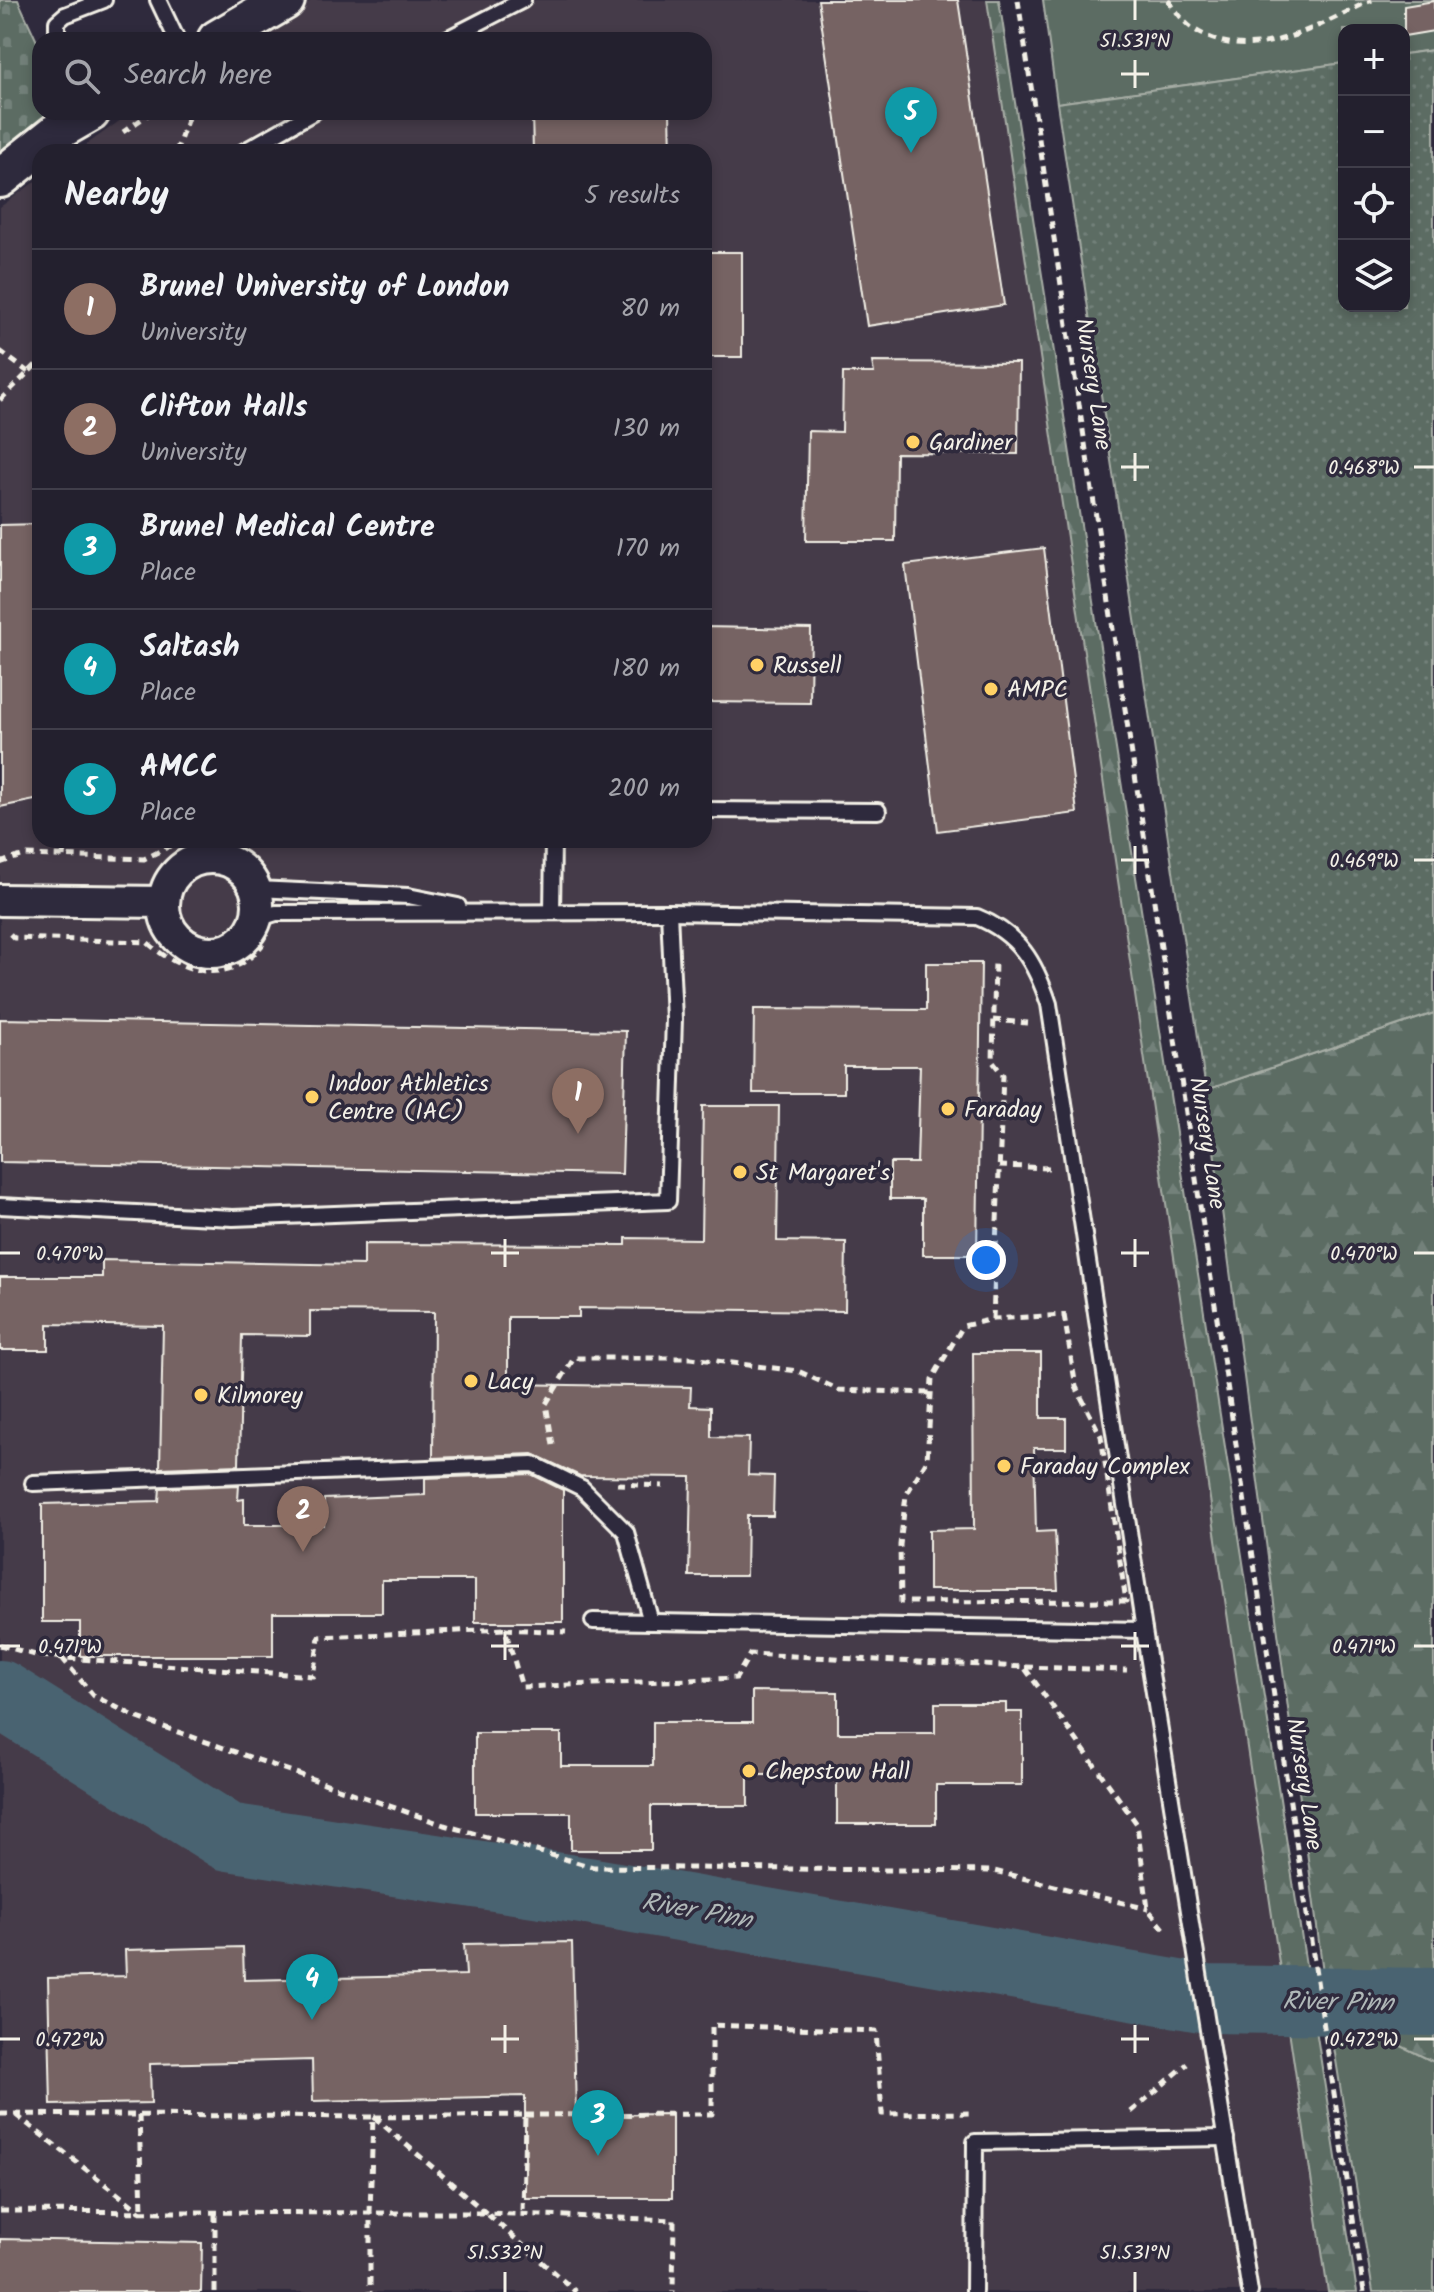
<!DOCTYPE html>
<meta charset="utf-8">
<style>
body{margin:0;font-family:Kalam,sans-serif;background:#2b2836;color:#f1f3f6}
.controls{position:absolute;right:24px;top:24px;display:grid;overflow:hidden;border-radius:16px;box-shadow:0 4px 12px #0003}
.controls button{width:72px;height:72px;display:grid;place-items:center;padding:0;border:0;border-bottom:2px solid #403e4a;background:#23202e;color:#f1f3f6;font:40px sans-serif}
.you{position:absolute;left:986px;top:1260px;width:28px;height:28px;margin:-20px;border:6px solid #fff;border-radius:50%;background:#1a73e8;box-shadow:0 0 0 12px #1a73e833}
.badge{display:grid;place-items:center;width:52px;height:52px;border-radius:50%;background:#8c9099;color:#fff;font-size:26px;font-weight:700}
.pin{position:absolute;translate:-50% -66px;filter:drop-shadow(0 2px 4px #0008)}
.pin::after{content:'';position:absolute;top:42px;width:28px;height:24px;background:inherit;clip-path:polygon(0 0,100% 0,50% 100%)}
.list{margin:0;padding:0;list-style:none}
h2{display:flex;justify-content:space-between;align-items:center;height:104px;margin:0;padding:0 32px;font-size:34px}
h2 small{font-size:26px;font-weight:400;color:#a3a3aa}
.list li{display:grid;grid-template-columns:52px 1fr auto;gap:24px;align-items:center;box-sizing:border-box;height:120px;padding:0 32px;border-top:2px solid #403e4a}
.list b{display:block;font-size:30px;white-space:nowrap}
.list p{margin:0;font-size:26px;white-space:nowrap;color:#a3a3aa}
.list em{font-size:26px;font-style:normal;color:#a3a3aa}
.icon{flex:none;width:44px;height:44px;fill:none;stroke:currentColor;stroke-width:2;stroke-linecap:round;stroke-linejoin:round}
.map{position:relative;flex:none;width:1434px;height:2292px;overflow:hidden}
.search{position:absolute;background:#23202e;box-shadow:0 4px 12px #0003;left:32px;top:32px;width:680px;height:88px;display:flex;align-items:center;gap:20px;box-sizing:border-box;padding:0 28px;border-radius:24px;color:#a3a3aa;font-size:30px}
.panel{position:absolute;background:#23202e;box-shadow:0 4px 12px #0003;left:32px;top:144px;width:680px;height:704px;border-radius:24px}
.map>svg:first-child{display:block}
.built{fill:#443b48}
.grass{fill:#5b6c64;stroke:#a8aea6;stroke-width:2}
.forest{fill:url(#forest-firs);stroke:#a8aea6;stroke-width:2}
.cemetery{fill:url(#cemetery-stones);stroke:#a8aea6;stroke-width:2}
.garden{fill:url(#garden-dots);stroke:#a8aea6;stroke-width:2}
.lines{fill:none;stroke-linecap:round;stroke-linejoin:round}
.river{stroke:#4a6371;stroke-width:68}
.building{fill:#766363;stroke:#f4f1e8;stroke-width:2}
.service-casing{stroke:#f4f1e8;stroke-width:20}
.minor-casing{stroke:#f4f1e8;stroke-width:36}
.tertiary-casing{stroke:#f4f1e8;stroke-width:44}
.path{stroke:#f4f1e8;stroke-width:5;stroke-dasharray:8 6;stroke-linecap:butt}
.service{stroke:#2f2a3d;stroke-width:14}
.minor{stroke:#2f2a3d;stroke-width:30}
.tertiary{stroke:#2f2a3d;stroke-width:38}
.ticks{fill:none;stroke:#f4f1e8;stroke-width:3}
.poi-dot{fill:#ffd166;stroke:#2f2a3d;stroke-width:3}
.labels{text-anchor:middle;stroke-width:7;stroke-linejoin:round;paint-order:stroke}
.street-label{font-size:24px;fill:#f4f1e8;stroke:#2f2a3d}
.poi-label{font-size:24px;fill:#f4f1e8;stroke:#2f2a3d;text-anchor:start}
.water-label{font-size:26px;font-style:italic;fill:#b0b8b8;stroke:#2f2a3d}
.ticks-label{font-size:20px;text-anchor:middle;fill:#f4f1e8;stroke:#2f2a3d;stroke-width:7;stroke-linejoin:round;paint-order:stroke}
</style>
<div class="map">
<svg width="1434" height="2292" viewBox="0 0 1434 2292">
<defs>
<pattern id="forest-firs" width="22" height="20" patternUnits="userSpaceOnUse" patternTransform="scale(2)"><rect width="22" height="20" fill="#5b6c64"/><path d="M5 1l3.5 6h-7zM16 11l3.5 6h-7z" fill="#73817a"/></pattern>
<pattern id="cemetery-stones" width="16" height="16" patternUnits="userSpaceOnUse" patternTransform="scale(2)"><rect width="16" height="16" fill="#5b6c64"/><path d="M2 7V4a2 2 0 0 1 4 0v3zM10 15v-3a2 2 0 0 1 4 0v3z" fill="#73817a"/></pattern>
<pattern id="garden-dots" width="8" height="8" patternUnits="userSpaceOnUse" patternTransform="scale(2)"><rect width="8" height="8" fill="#5b6c64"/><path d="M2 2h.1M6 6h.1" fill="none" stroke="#73817a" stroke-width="1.8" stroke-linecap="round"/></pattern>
</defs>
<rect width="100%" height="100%" fill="#2f2a3d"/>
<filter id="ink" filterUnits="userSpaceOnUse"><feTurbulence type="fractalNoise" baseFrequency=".0125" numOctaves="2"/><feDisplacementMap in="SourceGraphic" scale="16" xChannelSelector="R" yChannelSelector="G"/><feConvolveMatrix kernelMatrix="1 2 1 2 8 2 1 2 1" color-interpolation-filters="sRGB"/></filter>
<g filter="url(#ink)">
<path class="built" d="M312 0H987L1328 2292H0V207L40 178V840H704V152H76L132 112H704V40H248Z"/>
<g class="grass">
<path d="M1043 0H1434V50L1404 54V30H1344V63L1057 103Z"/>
<path d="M1328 2010 1434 2062V2292H1373Z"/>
</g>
<g class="forest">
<path d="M987 0H999L1357 2292H1328Z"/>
<path d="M1434 1013V2062L1328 2010 1206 1090Z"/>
</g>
<path class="cemetery" d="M0 0H18L40 48V112H53L0 151Z"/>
<path class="garden" d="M1434 50V1013L1206 1090 1057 103 1344 63V306H1404V54Z"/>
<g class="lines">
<path class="river" d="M0 1694 228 1837 588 1891 1207 1999 1434 2002"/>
</g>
<g class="building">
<path d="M818 0H958L1004 305 867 326Z"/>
<path d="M1434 1V31L1404 36V6Z"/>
<path d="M532 112H670L671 152H533Z"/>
<rect x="704" y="252" width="38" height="105"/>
<path d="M872 362 1019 363 1018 454 896 453 895 541H806L808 431 842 432 843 373H874Z"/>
<path d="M40 524V799L0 807V525Z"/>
<path d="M1044 548 1077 813 938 831 905 565Z"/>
<path d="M704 627 811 629 810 703 704 702Z"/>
<path d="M926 963H981L977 1255H923V1199H890V1163H917L920 1066H844V1093H753L754 1009 926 1010Z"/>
<path d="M0 1019 626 1031 622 1174 0 1162Z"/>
<path d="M703 1106H779L777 1241 846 1242 845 1311 579 1308V1317H508V1384L691 1387 690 1406 711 1407V1437L749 1438 748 1475 774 1476 773 1516H747L746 1576H689L691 1477 580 1476 533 1454 433 1458 434 1312 310 1311V1336L242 1335 239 1465 160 1468 163 1326 48 1324V1350H0V1277H102V1260L364 1265V1244L626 1245V1238L701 1239Z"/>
<path d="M973 1353H1041V1418H1066V1448H1034L1036 1532 1055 1531 1058 1590H929V1530L974 1529Z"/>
<path d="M531 1474 563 1490V1622H475V1580H382V1613H273V1656H80V1622H42V1504L159 1501 160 1488 239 1485 238 1500 244 1499V1525H324V1499L425 1495V1478Z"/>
<path d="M752 1691 838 1692V1733H935V1703H1006V1712H1022V1785H936V1824H837V1775H748V1806H651V1850H571V1813H475V1733H561V1766H653V1722H752Z"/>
<path d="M572 1942 576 2115 672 2114V2198H525V2096L313 2101 312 2060 150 2064 151 2103 51 2105 48 1978 126 1976 125 1950 243 1947 244 1980 466 1975 464 1944Z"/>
<path d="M0 2239 202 2243 201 2292H0Z"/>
</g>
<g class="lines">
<g class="service-casing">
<g id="service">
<path d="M158 0 177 40"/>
<path d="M57 40V22L65 15 104 0"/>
<path d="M445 40 523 0"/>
<path d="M243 152 314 112"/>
<path d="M704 810 878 811"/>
<path d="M213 858 214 840"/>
<path d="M256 889 408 896 458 906"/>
<path d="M552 912 553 840"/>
<path d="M257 919 276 913 669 912 977 917C1019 934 1035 962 1049 1004L1144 1630 1250 2292"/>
<path d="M0 1206 233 1218 668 1201 674 1019 669 912"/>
<path d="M33 1483 533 1464 582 1488 626 1532 651 1622"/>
<path d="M593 1621 1144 1630"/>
<path d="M974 2292 975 2142 1226 2138"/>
</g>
</g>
<g class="minor-casing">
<g id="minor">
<circle cx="211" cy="905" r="47"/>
<path d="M0 900 164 902"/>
</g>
</g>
<g class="tertiary-casing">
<g id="tertiary">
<path d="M217 40 285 0"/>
<path d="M0 178 64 127 90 112"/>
</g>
</g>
<g class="path">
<path d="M1018 0 1364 2292"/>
<path d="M1168 0C1175 9 1183 22 1192 28 1251 68 1316 26 1372 0"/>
<path d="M123 132 152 112"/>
<path d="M176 152 190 112"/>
<path d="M0 351 28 372"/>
<path d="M0 400 40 361"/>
<path d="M63 857 65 840"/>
<path d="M0 863 24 855 144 859 182 840"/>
<path d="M10 934 14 938 147 942C182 974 230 987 263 944"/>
<path d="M993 1020 1028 1023"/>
<path d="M999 1166 1050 1168"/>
<path d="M1064 1315 1076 1387 1101 1436 1126 1601 901 1602 900 1545 906 1495 927 1460 932 1379 963 1326 993 1319Z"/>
<path d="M993 1319 1003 1075 993 1062 995 959"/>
<path d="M553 1445 546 1404 574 1358H691L798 1371 839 1390 933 1393"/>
<path d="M617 1484 663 1486"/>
<path d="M505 1629 566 1632"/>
<path d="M0 1645 39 1656 313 1676 319 1637 505 1629 522 1687 736 1678 750 1654 1024 1667 1137 1824 1148 1909 1165 1930"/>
<path d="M62 1658 94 1696 138 1718 444 1825 593 1867 994 1871 1148 1909"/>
<path d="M1025 1667 1127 1670"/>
<path d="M1131 2112 1187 2064"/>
<path d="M0 2114 373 2117 370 2213H486L576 2292"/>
<path d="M16 2115 141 2212"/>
<path d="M139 2115 142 2211"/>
<path d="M525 2115 712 2114V2025L876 2031 882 2114 974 2113"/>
<path d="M374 2117 486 2213 674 2220 673 2292"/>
<path d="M374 2117 525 2115 523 2214"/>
<path d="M0 2211 370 2213V2292"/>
<path d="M215 2292V2212"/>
</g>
<use href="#service" class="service"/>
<use href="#minor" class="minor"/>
<use href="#tertiary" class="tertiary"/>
</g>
</g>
<path class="ticks" d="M1135 0V20M1135 60V88M1121 74H1149M1135 453V481M1121 467H1149M1414 467H1434M1135 846V874M1121 860H1149M1414 860H1434M505 1239V1267M1135 1239V1267M0 1253H20M491 1253H519M1121 1253H1149M1414 1253H1434M505 1632V1660M1135 1632V1660M0 1646H20M491 1646H519M1121 1646H1149M1414 1646H1434M505 2025V2053M1135 2025V2053M0 2039H20M491 2039H519M1121 2039H1149M1414 2039H1434M505 2272V2292M1135 2272V2292"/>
<g class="poi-dot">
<circle cx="913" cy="442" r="8"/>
<circle cx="757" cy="665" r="8"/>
<circle cx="991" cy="689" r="8"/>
<circle cx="312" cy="1097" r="8"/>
<circle cx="948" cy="1109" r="8"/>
<circle cx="740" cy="1172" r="8"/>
<circle cx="471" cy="1381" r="8"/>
<circle cx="201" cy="1395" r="8"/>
<circle cx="1004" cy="1466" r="8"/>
<circle cx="749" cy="1771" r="8"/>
</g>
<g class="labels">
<g class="street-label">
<text transform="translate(1094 384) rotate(81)" y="8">Nursery Lane</text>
<text transform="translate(1208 1143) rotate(81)" y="8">Nursery Lane</text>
<text transform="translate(1305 1784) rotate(81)" y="8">Nursery Lane</text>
</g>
<g class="poi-label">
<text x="929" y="450">Gardiner</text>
<text x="773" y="673">Russell</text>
<text x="1007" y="697">AMPC</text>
<text x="328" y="1091">Indoor Athletics<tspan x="328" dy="28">Centre (IAC)</tspan></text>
<text x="964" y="1117">Faraday</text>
<text x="756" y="1180">St Margaret's</text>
<text x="487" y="1389">Lacy</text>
<text x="217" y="1403">Kilmorey</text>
<text x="1020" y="1474">Faraday Complex</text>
<text x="765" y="1779">Chepstow Hall</text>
</g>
<g class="water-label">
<text transform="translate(697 1910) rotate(10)" y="9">River Pinn</text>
<text transform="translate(1338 2001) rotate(1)" y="9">River Pinn</text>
</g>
</g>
<g class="ticks-label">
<text x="1135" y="47">51.531°N</text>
<text x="1364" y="474">0.468°W</text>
<text x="1364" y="867">0.469°W</text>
<text x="1364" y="1260">0.470°W</text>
<text x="70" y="1260">0.470°W</text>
<text x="1364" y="1653">0.471°W</text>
<text x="70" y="1653">0.471°W</text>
<text x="1364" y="2046">0.472°W</text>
<text x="70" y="2046">0.472°W</text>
<text x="505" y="2259">51.532°N</text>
<text x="1135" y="2259">51.531°N</text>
</g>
</svg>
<div class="controls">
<button>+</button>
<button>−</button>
<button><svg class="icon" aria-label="locate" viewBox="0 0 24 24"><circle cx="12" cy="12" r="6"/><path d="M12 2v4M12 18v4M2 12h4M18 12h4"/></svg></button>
<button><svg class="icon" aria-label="layers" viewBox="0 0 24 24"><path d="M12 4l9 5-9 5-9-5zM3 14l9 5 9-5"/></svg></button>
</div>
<div class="you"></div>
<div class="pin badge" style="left:578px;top:1134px;background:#8d6e63">1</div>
<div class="pin badge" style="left:303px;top:1552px;background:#8d6e63">2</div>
<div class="pin badge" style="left:598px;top:2156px;background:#0f9aa8">3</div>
<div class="pin badge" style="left:312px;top:2020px;background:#0f9aa8">4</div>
<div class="pin badge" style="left:911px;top:153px;background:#0f9aa8">5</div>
<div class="search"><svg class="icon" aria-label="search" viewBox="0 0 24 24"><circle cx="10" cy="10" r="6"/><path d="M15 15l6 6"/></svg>Search here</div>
<section class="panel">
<h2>Nearby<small>5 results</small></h2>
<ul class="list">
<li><span class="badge" style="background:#8d6e63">1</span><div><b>Brunel University of London</b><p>University</p></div><em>80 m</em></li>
<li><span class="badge" style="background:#8d6e63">2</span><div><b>Clifton Halls</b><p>University</p></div><em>130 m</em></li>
<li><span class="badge" style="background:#0f9aa8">3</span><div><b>Brunel Medical Centre</b><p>Place</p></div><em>170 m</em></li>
<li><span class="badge" style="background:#0f9aa8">4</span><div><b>Saltash</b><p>Place</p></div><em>180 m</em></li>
<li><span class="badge" style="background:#0f9aa8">5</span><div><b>AMCC</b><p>Place</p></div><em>200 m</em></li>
</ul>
</section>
</div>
